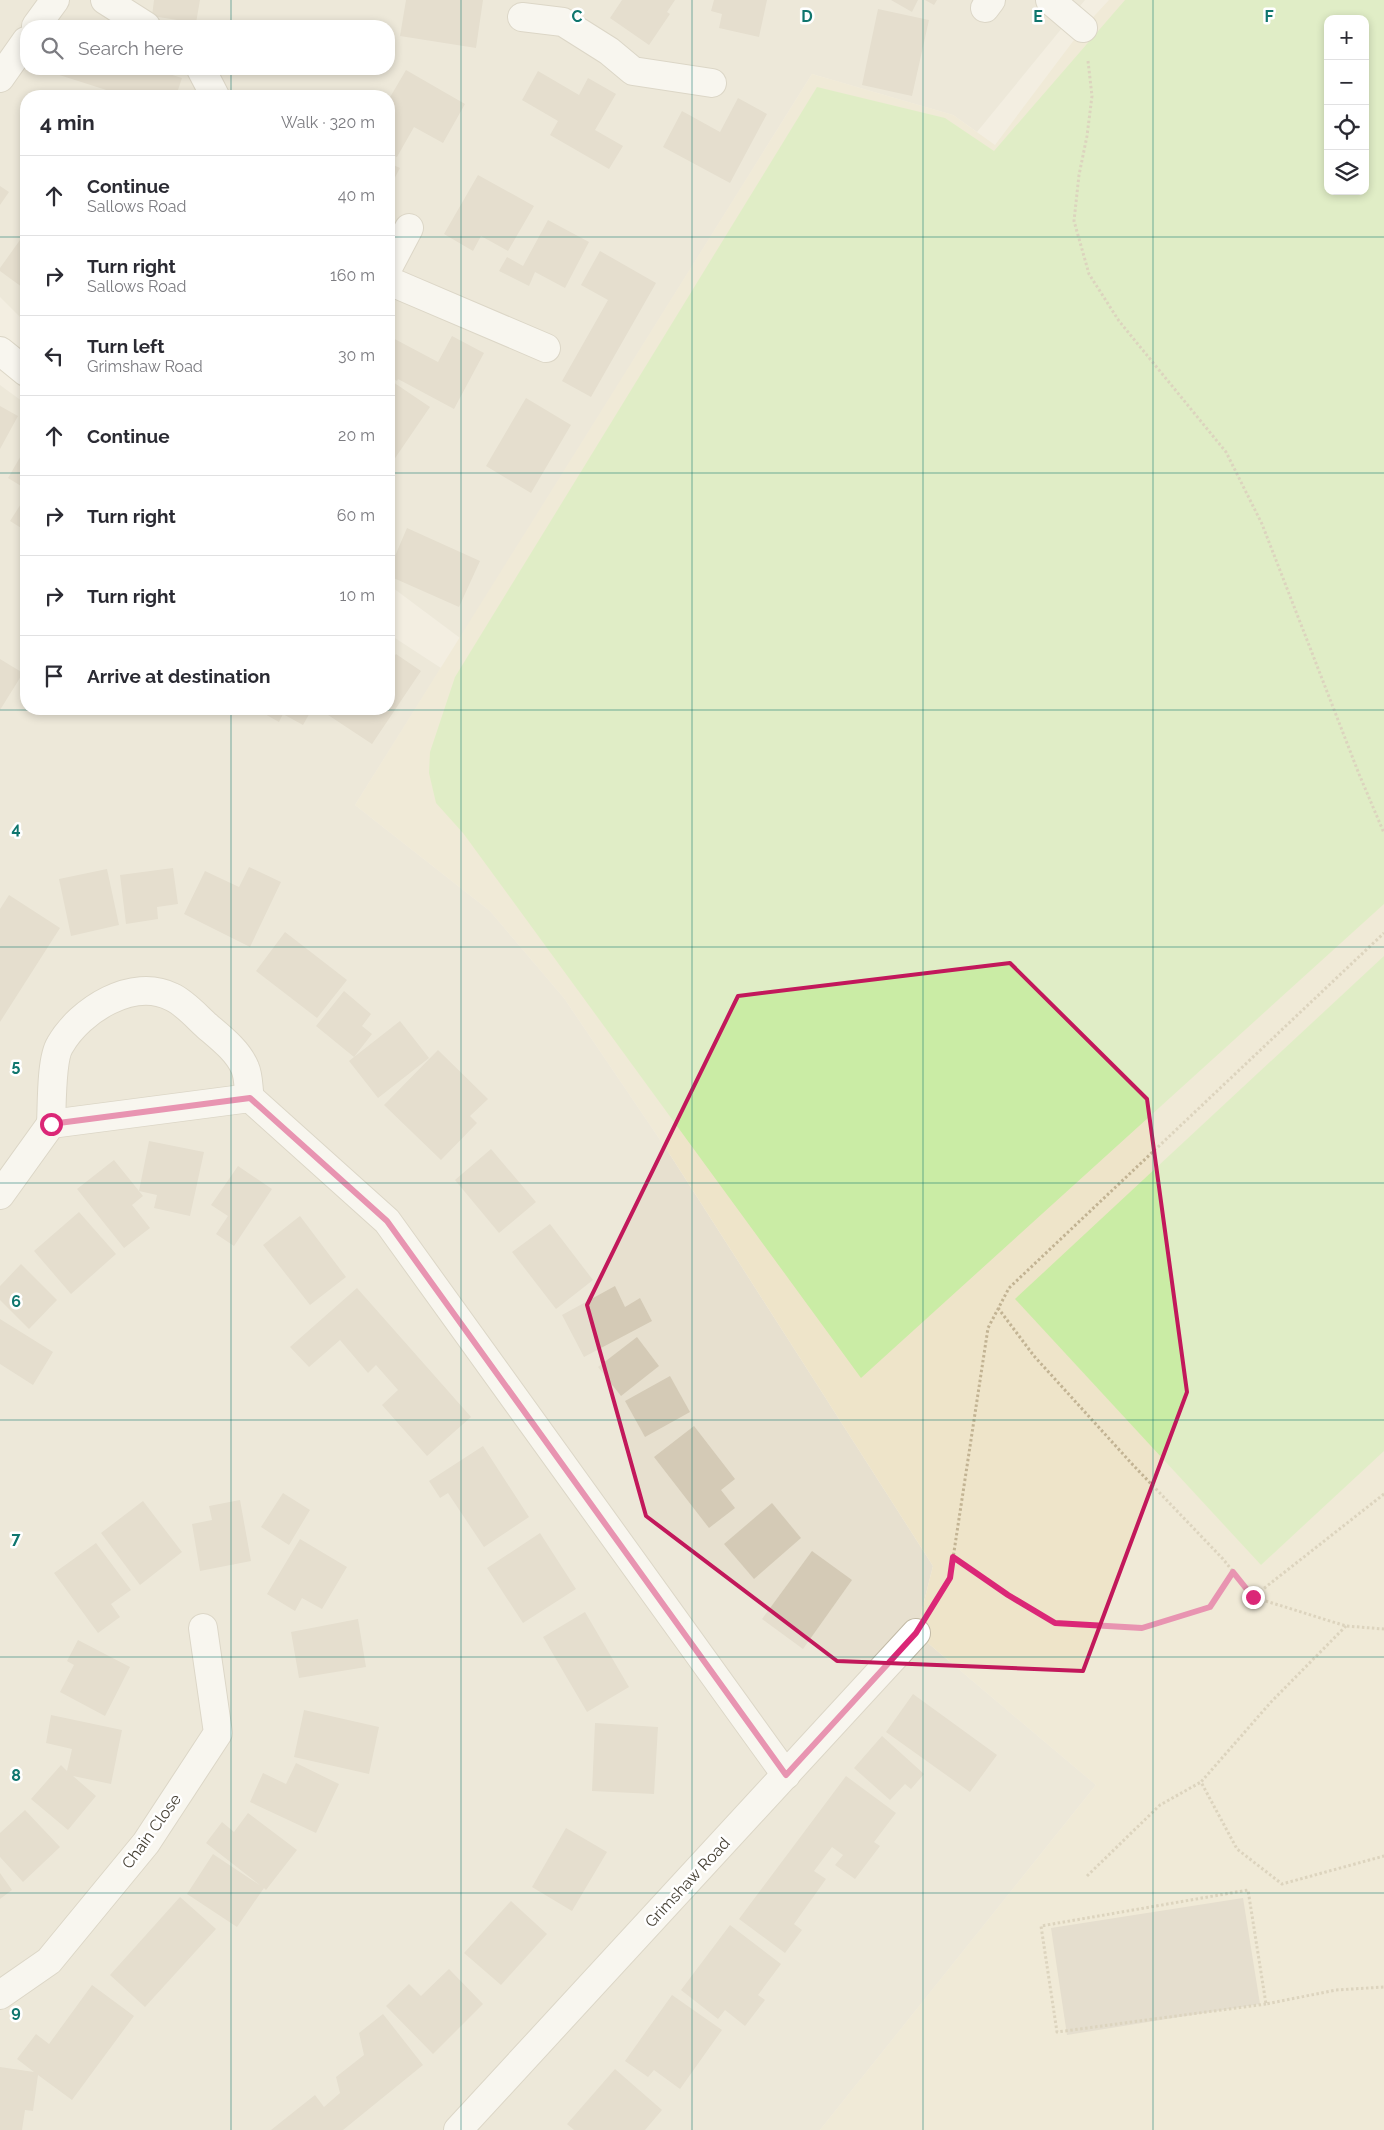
<!DOCTYPE html>
<meta charset="utf-8">
<style>
body{margin:0;font-family:Raleway,sans-serif;background:#f7f7f7;color:#2b2b33}
.controls{position:absolute;right:15px;top:15px;display:grid;overflow:hidden;border-radius:10px;box-shadow:0 2px 8px #0003}
.controls button{width:45px;height:45px;display:grid;place-items:center;padding:0;border:0;border-bottom:1px solid #e1e1e2;background:#fff;color:#2b2b33;font:25px sans-serif}
.stop{position:absolute;width:15px;height:15px;margin:-11px;border:4px solid #db2777;border-radius:50%;background:#fff}
.stop.end{background:#db2777;border-color:#fff;box-shadow:0 1px 5px #0008}
.list{margin:0;padding:0;list-style:none}
h2{display:flex;justify-content:space-between;align-items:center;height:65px;margin:0;padding:0 20px;font-size:21px}
h2 small{font-size:16px;font-weight:400;color:#7c7c81}
.list li{display:grid;grid-template-columns:32px 1fr auto;gap:15px;align-items:center;box-sizing:border-box;height:80px;padding:0 20px;border-top:1px solid #e1e1e2}
.list b{display:block;font-size:19px;white-space:nowrap}
.list p{margin:0;font-size:16px;white-space:nowrap;color:#7c7c81}
.list em{font-size:16px;font-style:normal;color:#7c7c81}
.icon{flex:none;width:28px;height:28px;fill:none;stroke:currentColor;stroke-width:2;stroke-linecap:round;stroke-linejoin:round}
.map{position:relative;flex:none;width:1384px;height:2130px;overflow:hidden}
.search{position:absolute;background:#fff;box-shadow:0 2px 8px #0003;left:20px;top:20px;width:375px;height:55px;display:flex;align-items:center;gap:12px;box-sizing:border-box;padding:0 18px;border-radius:20px;color:#7c7c81;font-size:19px}
.panel{position:absolute;background:#fff;box-shadow:0 2px 8px #0003;left:20px;top:90px;width:375px;height:625px;border-radius:20px}
.map>svg:first-child{display:block}
.residential{fill:#e7e0cf;fill-rule:evenodd}
.education{fill:#eee4c9;fill-rule:evenodd}
.green{fill:#caeca5;fill-rule:evenodd}
.building{fill:#d4cab6}
.lines{fill:none;stroke-linecap:round;stroke-linejoin:round}
.minor-casing{stroke:#c1b9a6;stroke-width:30}
.path{stroke:#c2b393;stroke-width:3;stroke-dasharray:2.5 2.5;stroke-linecap:butt}
.minor{stroke:#fff;stroke-width:28}
.route{stroke:#db2777;stroke-width:6}
.marked{fill:none;stroke:#c2185b;stroke-width:4;stroke-linejoin:round}
.grid{fill:none;stroke:#0f766e;stroke-width:1;stroke-opacity:0.55}
.labels{text-anchor:middle;stroke-width:5;stroke-linejoin:round;paint-order:stroke}
.street-label{font-size:16px;fill:#443e32;stroke:#fff}
.grid-label{font-size:16px;text-anchor:middle;font-weight:bold;fill:#0f766e;stroke:#fff;stroke-width:5;stroke-linejoin:round;paint-order:stroke}
</style>
<div class="map">
<svg width="1384" height="2130" viewBox="0 0 1384 2130">
<rect width="100%" height="100%" fill="#f3eee1"/>
<g class="residential">
<path d="M0 0H1085L977 132 953 115 812 74 460 638 389 585V96H26V323L0 297ZM26 26H389V69H26Z"/>
<path d="M0 385 26 404V709H389V643L395 638 441 668 355 805 490 911 564 998 667 1150 933 1566 916 1633 1096 1785 820 2130H0Z"/>
</g>
<path class="education" d="M1109 0H1384V2130H820L1096 1785 916 1633 933 1566 667 1150 564 998 490 911 355 805 812 74 953 115 995 145 1083 28ZM1328 19H1365V191H1328Z"/>
<g class="green">
<path d="M1125 0H1384V904L861 1378 463 833 436 803 429 773 430 752 455 677 817 87 945 118 994 151ZM1328 19H1365V191H1328Z"/>
<path d="M1384 956V1451L1261 1565 1015 1299Z"/>
</g>
<g class="building">
<path d="M154 0H200L196 23 152 16Z"/>
<path d="M406 0H483L476 48 400 36Z"/>
<path d="M622 0H675L667 12 670 14 649 45 610 18Z"/>
<path d="M714 0H767L759 37 719 28 722 14 711 11Z"/>
<path d="M891 0H918L912 12Z"/>
<path d="M925 0H937L934 5Z"/>
<path d="M878 9 929 20 912 96 862 85Z"/>
<path d="M51 69H153L182 78 176 96H125L50 72Z"/>
<path d="M406 70 465 104 443 143 414 127 397 157 389 153V99Z"/>
<path d="M538 71 579 95 588 78 616 94 595 130 623 146 609 169 550 135 558 121 522 100Z"/>
<path d="M738 98 767 114 730 183 663 147 682 111 720 132Z"/>
<path d="M389 163 400 168 389 189Z"/>
<path d="M478 175 534 206 508 251 481 236 473 251 444 234Z"/>
<path d="M0 186 9 192 0 205Z"/>
<path d="M548 220 589 242 565 288 535 272 529 286 499 271 507 257 523 266Z"/>
<path d="M25 233 26 234V290L0 271V268Z"/>
<path d="M600 251 656 283 591 397 562 381 608 300 581 285Z"/>
<path d="M389 336 438 362 452 336 484 353 454 409 398 379 397 381 389 376Z"/>
<path d="M390 380 430 407 389 467V382Z"/>
<path d="M526 398 571 425 531 493 486 466Z"/>
<path d="M0 406 18 416 0 449Z"/>
<path d="M26 447V489L8 478Z"/>
<path d="M26 496V531L10 521Z"/>
<path d="M407 528 480 561 459 607 389 576V570Z"/>
<path d="M396 654 421 671 372 744 319 709H389V665Z"/>
<path d="M0 659 23 673 0 710Z"/>
<path d="M256 709H312L303 725 283 714 279 722Z"/>
<path d="M249 867 281 882 250 947 184 914 205 871 239 887Z"/>
<path d="M173 868 178 904 157 907 158 919 126 924 120 875Z"/>
<path d="M107 869 119 925 71 936 59 879Z"/>
<path d="M9 895 60 928 0 1022V909Z"/>
<path d="M285 932 347 980 317 1018 256 971Z"/>
<path d="M344 991 371 1014 362 1026 372 1034 354 1057 400 1021 429 1058 378 1098 349 1061 354 1057 316 1026Z"/>
<path d="M438 1050 488 1099 470 1116 477 1123 441 1160 384 1105Z"/>
<path d="M149 1141 204 1152 190 1216 154 1208 157 1195 139 1191Z"/>
<path d="M491 1149 536 1202 499 1233 455 1180Z"/>
<path d="M114 1160 143 1196 132 1205 150 1228 124 1248 77 1189Z"/>
<path d="M238 1166 272 1189 234 1246 216 1234 228 1216 211 1205Z"/>
<path d="M79 1212 116 1254 71 1294 34 1251Z"/>
<path d="M300 1216 346 1277 310 1305 263 1245Z"/>
<path d="M550 1224 593 1280 556 1309 512 1252Z"/>
<path d="M21 1264 57 1300 29 1329 0 1300V1286Z"/>
<path d="M615 1286 625 1307 640 1298 652 1321 584 1357 562 1315Z"/>
<path d="M357 1288 471 1417 427 1456 382 1405 398 1390 376 1365 368 1373 340 1340 309 1367 290 1347Z"/>
<path d="M0 1319 53 1352 33 1385 0 1364Z"/>
<path d="M637 1337 659 1366 621 1396 598 1367Z"/>
<path d="M670 1376 690 1412 645 1437 625 1401Z"/>
<path d="M694 1426 735 1479 721 1490 735 1508 709 1528 654 1457Z"/>
<path d="M483 1446 529 1517 484 1547 448 1493 440 1498 429 1481Z"/>
<path d="M283 1493 310 1510 289 1545 261 1527Z"/>
<path d="M240 1500 251 1561 200 1571 192 1524 212 1520 209 1506Z"/>
<path d="M143 1501 182 1552 140 1585 101 1533Z"/>
<path d="M772 1503 801 1538 754 1579 724 1544Z"/>
<path d="M540 1533 576 1589 523 1623 487 1568Z"/>
<path d="M300 1539 347 1567 322 1609 302 1598 295 1611 267 1594Z"/>
<path d="M96 1543 131 1590 111 1604 120 1617 98 1633 54 1573Z"/>
<path d="M812 1551 852 1580 803 1649 762 1619Z"/>
<path d="M585 1612 629 1687 587 1712 543 1637Z"/>
<path d="M358 1619 366 1667 299 1678 291 1632Z"/>
<path d="M78 1640 130 1667 105 1716 60 1692 74 1665 67 1661Z"/>
<path d="M913 1694 997 1755 970 1792 886 1732Z"/>
<path d="M304 1710 379 1727 369 1774 294 1757Z"/>
<path d="M51 1715 122 1730 111 1784 73 1776 96 1796 68 1830 31 1799 61 1765 67 1771 72 1749 46 1743Z"/>
<path d="M595 1723 658 1727 654 1794 592 1791Z"/>
<path d="M882 1736 924 1774 911 1789 905 1784 890 1800 854 1768Z"/>
<path d="M296 1763 339 1784 316 1833 250 1802 263 1773 286 1784Z"/>
<path d="M846 1776 896 1813 874 1842 880 1846 855 1879 835 1865 843 1855 832 1847 814 1871 826 1879 794 1924 802 1930 785 1953 739 1919Z"/>
<path d="M25 1810 60 1847 23 1882 0 1857V1833Z"/>
<path d="M248 1813 297 1850 266 1890 264 1888 237 1927 187 1894 213 1854 261 1886 206 1843 222 1822 234 1832Z"/>
<path d="M566 1828 607 1852 572 1911 532 1887Z"/>
<path d="M0 1873 12 1890 0 1899Z"/>
<path d="M180 1897 216 1929 145 2007 110 1975Z"/>
<path d="M1243 1898 1260 2004 1067 2035 1051 1928Z"/>
<path d="M511 1901 547 1934 501 1985 464 1953Z"/>
<path d="M730 1925 781 1964 758 1995 765 2000 745 2026 725 2010 718 2019 681 1990Z"/>
<path d="M449 1969 483 2004 433 2054 386 2006 409 1984 421 1996Z"/>
<path d="M92 1985 134 2016 72 2100 38 2075 33 2111 25 2110 22 2130H0V2067L34 2072 17 2059 36 2034 49 2044Z"/>
<path d="M672 1995 722 2030 680 2089 654 2070 648 2077 625 2061Z"/>
<path d="M383 2014 423 2065 343 2130H271L315 2095 324 2107 340 2093 336 2077 364 2055 359 2033Z"/>
<path d="M615 2069 662 2110 645 2130H574L567 2124Z"/>
</g>
<g class="lines">
<g class="minor-casing">
<g id="minor">
<path d="M105 0 146 26"/>
<path d="M1050 0 1083 28"/>
<path d="M985 8 991 0"/>
<path d="M522 17 563 22 609 51 633 71 712 83"/>
<path d="M36 26 55 0"/>
<path d="M201 69 215 96"/>
<path d="M0 78 26 41"/>
<path d="M389 266 409 228"/>
<path d="M389 281 546 348"/>
<path d="M0 351 26 372"/>
<path d="M51 1124C52 1106 51 1059 60 1045 80 1010 133 977 172 997 185 1003 197 1017 207 1026 221 1038 238 1051 245 1068 249 1077 248 1089 250 1098"/>
<path d="M0 1195 51 1124 250 1098 387 1221 786 1775"/>
<path d="M0 1995 49 1961 146 1843 218 1733 203 1628"/>
<path d="M458 2130 916 1633"/>
</g>
</g>
<g class="path">
<path d="M1088 61 1092 96 1087 136 1079 175 1074 221 1089 274 1119 321 1226 452 1262 524 1359 774 1384 833"/>
<path d="M998 1308 1034 1356 1133 1465 1223 1559 1253 1597"/>
<path d="M1384 1494 1253 1597 1346 1626 1384 1629"/>
<path d="M953 1557 1008 1595 1055 1623 1142 1628 1210 1607 1233 1572"/>
<path d="M933 1605 950 1578 988 1328 1009 1288 1384 933"/>
<path d="M1346 1626 1271 1702 1201 1782 1237 1849 1282 1884 1384 1856"/>
<path d="M1087 1876 1160 1805 1201 1782"/>
<path d="M1266 2004 1057 2032 1041 1926 1248 1890 1266 2004 1336 1990 1384 1987"/>
</g>
<use href="#minor" class="minor"/>
</g>
<g class="lines">
<path class="route" d="M51 1124 250 1098 387 1221 786 1775 916 1633 950 1578 953 1557 1008 1595 1055 1623 1142 1628 1210 1607 1233 1572 1253 1597"/>
</g>
<path d="M0 0H1384V2130H0ZM1010 963 1147 1099 1187 1392 1083 1671 837 1661 646 1516 587 1305 738 996Z" fill="#f3eee1" fill-opacity=".55" fill-rule="evenodd"/>
<path class="marked" d="M1010 963 1147 1099 1187 1392 1083 1671 837 1661 646 1516 587 1305 738 996Z"/>
<path class="grid" d="M231 0V26M461 0V2130M692 0V2130M923 0V2130M1153 0V2130M231 69V96M0 237H26M389 237H1384M0 473H26M389 473H1384M231 709V2130M0 710H1384M0 947H1384M0 1183H1384M0 1420H1384M0 1657H1384M0 1893H1384"/>
<g class="labels">
<g class="street-label">
<text transform="translate(151 1831) rotate(-54)" y="6">Chain Close</text>
<text transform="translate(687 1882) rotate(-47)" y="6">Grimshaw Road</text>
</g>
</g>
<g class="grid-label">
<text x="577" y="22">C</text>
<text x="807" y="22">D</text>
<text x="1038" y="22">E</text>
<text x="1269" y="22">F</text>
<text x="16" y="834">4</text>
<text x="16" y="1071">5</text>
<text x="16" y="1307">6</text>
<text x="16" y="1544">7</text>
<text x="16" y="1781">8</text>
<text x="16" y="2017">9</text>
</g>
</svg>
<div class="controls">
<button>+</button>
<button>−</button>
<button><svg class="icon" aria-label="locate" viewBox="0 0 24 24"><circle cx="12" cy="12" r="6"/><path d="M12 2v4M12 18v4M2 12h4M18 12h4"/></svg></button>
<button><svg class="icon" aria-label="layers" viewBox="0 0 24 24"><path d="M12 4l9 5-9 5-9-5zM3 14l9 5 9-5"/></svg></button>
</div>
<div class="stop" style="left:51px;top:1124px"></div>
<div class="stop end" style="left:1253px;top:1597px"></div>
<div class="search"><svg class="icon" aria-label="search" viewBox="0 0 24 24"><circle cx="10" cy="10" r="6"/><path d="M15 15l6 6"/></svg>Search here</div>
<section class="panel">
<h2>4 min<small>Walk · 320 m</small></h2>
<ul class="list">
<li><svg class="icon" aria-label="ahead" viewBox="0 0 24 24"><path d="M12 20V5M6 11l6-6 6 6"/></svg><div><b>Continue</b><p>Sallows Road</p></div><em>40 m</em></li>
<li><svg class="icon" aria-label="right" viewBox="0 0 24 24"><path d="M7 20v-9h11M14 6l5 5-5 5"/></svg><div><b>Turn right</b><p>Sallows Road</p></div><em>160 m</em></li>
<li><svg class="icon" aria-label="left" viewBox="0 0 24 24"><path d="M17 20v-9H6M10 6l-5 5 5 5"/></svg><div><b>Turn left</b><p>Grimshaw Road</p></div><em>30 m</em></li>
<li><svg class="icon" aria-label="ahead" viewBox="0 0 24 24"><path d="M12 20V5M6 11l6-6 6 6"/></svg><div><b>Continue</b></div><em>20 m</em></li>
<li><svg class="icon" aria-label="right" viewBox="0 0 24 24"><path d="M7 20v-9h11M14 6l5 5-5 5"/></svg><div><b>Turn right</b></div><em>60 m</em></li>
<li><svg class="icon" aria-label="right" viewBox="0 0 24 24"><path d="M7 20v-9h11M14 6l5 5-5 5"/></svg><div><b>Turn right</b></div><em>10 m</em></li>
<li><svg class="icon" aria-label="arrive" viewBox="0 0 24 24"><path d="M6 21V4h12l-3 4 3 4H6"/></svg><div><b>Arrive at destination</b></div></li>
</ul>
</section>
</div>
